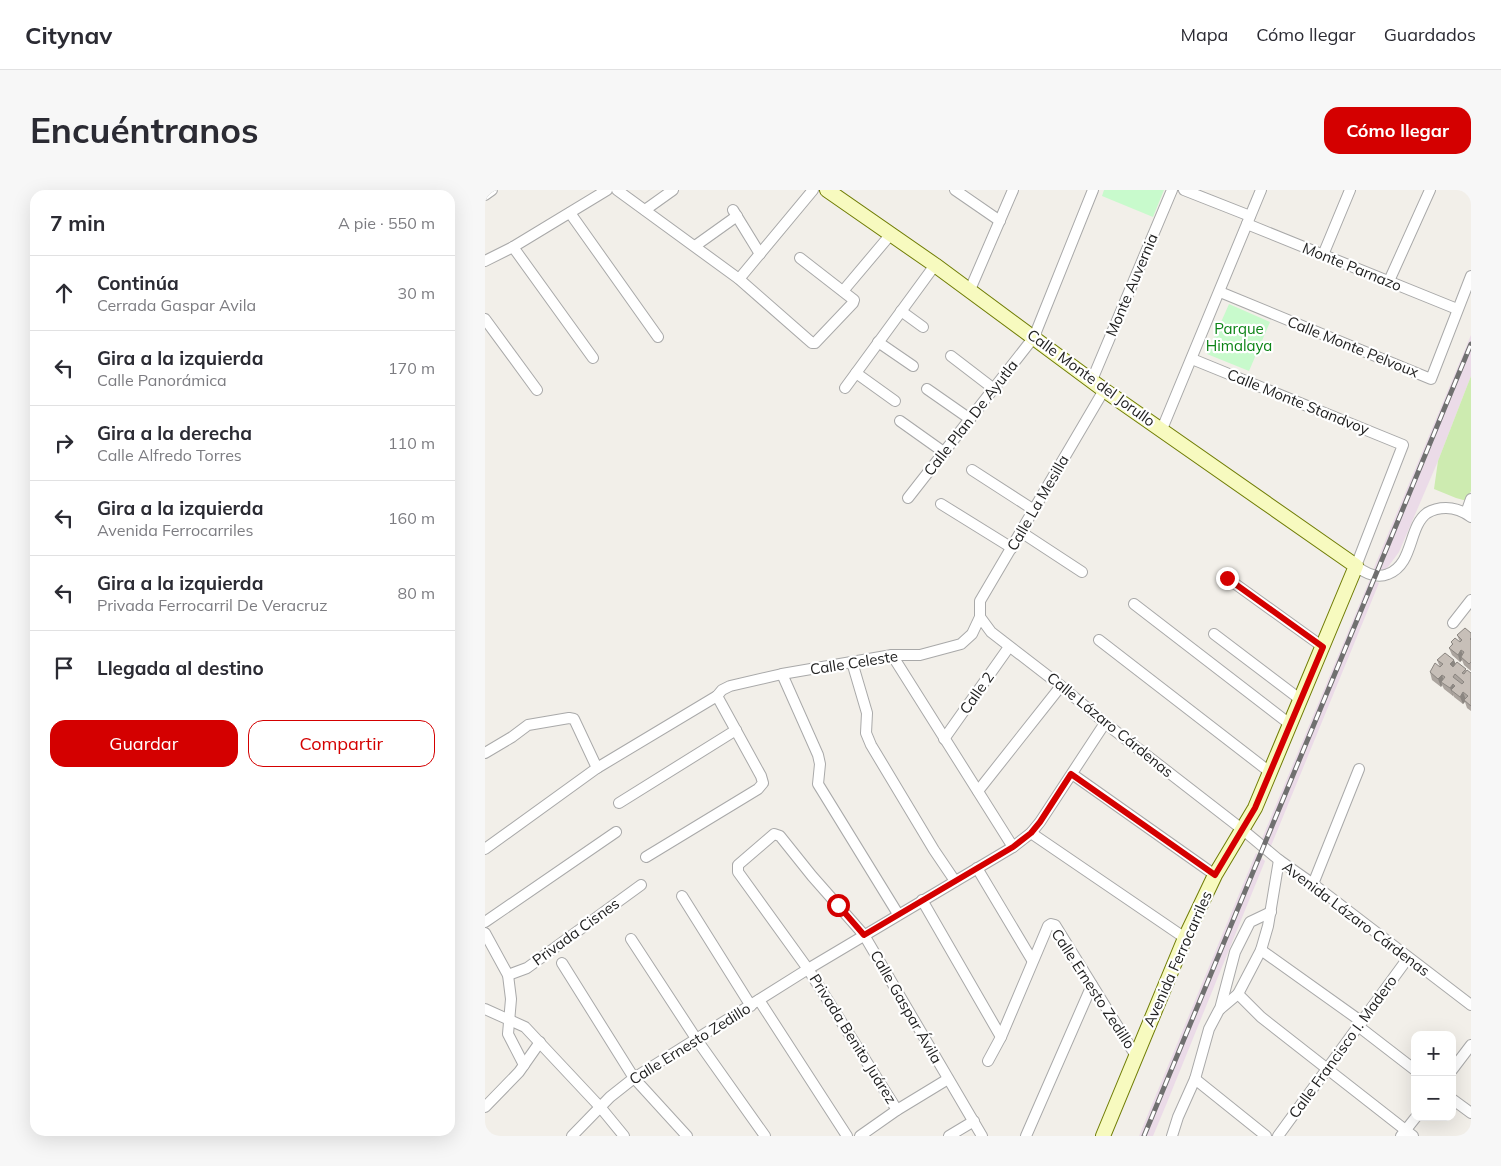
<!DOCTYPE html>
<html lang="es">
<meta charset="utf-8">
<style>
body{margin:0;font-family:Mulish,sans-serif;background:#f7f7f7;color:#2b2b33}
.controls{position:absolute;right:15px;bottom:15px;display:grid;overflow:hidden;border-radius:10px;box-shadow:0 5px 20px #0002}
.controls button{width:45px;height:45px;display:grid;place-items:center;padding:0;border:0;border-bottom:1px solid #e1e1e2;background:#fff;color:#2b2b33;font:25px sans-serif}
.stop{position:absolute;width:15px;height:15px;margin:-11px;border:4px solid #d40000;border-radius:50%;background:#fff}
.stop.end{background:#d40000;border-color:#fff;box-shadow:0 1px 5px #0008}
.list{margin:0;padding:0;list-style:none}
h2{display:flex;justify-content:space-between;align-items:center;height:65px;margin:0;padding:0 20px;font-size:21px}
h2 small{font-size:16px;font-weight:400;color:#7c7c81}
.list li{display:grid;grid-template-columns:32px 1fr auto;gap:15px;align-items:center;box-sizing:border-box;height:75px;padding:0 20px;border-top:1px solid #e1e1e2}
.list b{display:block;font-size:19px;white-space:nowrap}
.list p{margin:0;font-size:16px;white-space:nowrap;color:#7c7c81}
.list em{font-size:16px;font-style:normal;color:#7c7c81}
.actions{display:flex;gap:10px;padding:15px 20px}
.actions a{flex:1;padding:11px 0;border:1px solid #d40000;border-radius:15px;text-align:center;font-size:18px;color:#d40000}
.actions .main{background:#d40000;color:#fff}
.icon{flex:none;width:28px;height:28px;fill:none;stroke:currentColor;stroke-width:2;stroke-linecap:round;stroke-linejoin:round}
.map{position:relative;flex:none;width:986px;height:946px;overflow:hidden;border-radius:15px}
header{display:flex;align-items:center;gap:30px;box-sizing:border-box;height:70px;padding:0 25px;background:#fff;border-bottom:1px solid #e1e1e2}
header strong{font-size:24px}
nav{display:flex;gap:28px;margin-inline-start:auto;font-size:18px}
.intro{display:flex;align-items:center;justify-content:space-between;box-sizing:border-box;height:120px;padding:0 30px}
h1{margin:0;font-size:35px}
.button{padding:12px 22px;border-radius:15px;background:#d40000;color:#fff;font-size:18px;font-weight:700}
main{display:flex;gap:30px;padding:0 30px}
aside{flex:1;background:#fff;border-radius:15px;box-shadow:0 5px 20px #0002}
.map>svg:first-child{display:block}
.industrial{fill:#ebdbe8}
.grass{fill:#cdebb0}
.park{fill:#c8facc}
.lines{fill:none;stroke-linecap:round;stroke-linejoin:round}
.street-casing{stroke:#a9a9a9;stroke-width:12}
.secondary-casing{stroke:#707d05;stroke-width:16}
.street{stroke:#fff;stroke-width:10}
.secondary{stroke:#f7fabf;stroke-width:14}
.rail-casing{stroke:#707070;stroke-width:5}
.rail{stroke:#fff;stroke-width:3;stroke-dasharray:9;stroke-linecap:butt}
.wall{fill:#aba49e}
.shaded-wall{fill:#8b8681}
.building{fill:#c7bfb8;stroke:#8b8681;fill-rule:evenodd}
.route{stroke:#d40000;stroke-width:6}
.labels{text-anchor:middle;stroke-width:4.5;stroke-linejoin:round;paint-order:stroke}
.street-label{font-size:15px;fill:#222;stroke:#fff}
.park-label{font-size:15px;fill:#0c8416;stroke:#fff}
</style>
<header>
<strong>Citynav</strong>
<nav><a>Mapa</a><a>Cómo llegar</a><a>Guardados</a></nav>
</header>
<div class="intro"><h1>Encuéntranos</h1><a class="button">Cómo llegar</a></div>
<main>
<aside>
<h2>7 min<small>A pie · 550 m</small></h2>
<ul class="list">
<li><svg class="icon" aria-label="ahead" viewBox="0 0 24 24"><path d="M12 20V5M6 11l6-6 6 6"/></svg><div><b>Continúa</b><p>Cerrada Gaspar Avila</p></div><em>30 m</em></li>
<li><svg class="icon" aria-label="left" viewBox="0 0 24 24"><path d="M17 20v-9H6M10 6l-5 5 5 5"/></svg><div><b>Gira a la izquierda</b><p>Calle Panorámica</p></div><em>170 m</em></li>
<li><svg class="icon" aria-label="right" viewBox="0 0 24 24"><path d="M7 20v-9h11M14 6l5 5-5 5"/></svg><div><b>Gira a la derecha</b><p>Calle Alfredo Torres</p></div><em>110 m</em></li>
<li><svg class="icon" aria-label="left" viewBox="0 0 24 24"><path d="M17 20v-9H6M10 6l-5 5 5 5"/></svg><div><b>Gira a la izquierda</b><p>Avenida Ferrocarriles</p></div><em>160 m</em></li>
<li><svg class="icon" aria-label="left" viewBox="0 0 24 24"><path d="M17 20v-9H6M10 6l-5 5 5 5"/></svg><div><b>Gira a la izquierda</b><p>Privada Ferrocarril De Veracruz</p></div><em>80 m</em></li>
<li><svg class="icon" aria-label="arrive" viewBox="0 0 24 24"><path d="M6 21V4h12l-3 4 3 4H6"/></svg><div><b>Llegada al destino</b></div></li>
</ul>
<div class="actions"><a class="main">Guardar</a><a>Compartir</a></div>
</aside>
<div class="map">
<svg width="986" height="946" viewBox="0 0 986 946">
<rect width="100%" height="100%" fill="#f2efe9"/>
<g class="industrial">
<path d="M986 145V186L953 271 914 362 897 385 888 380Z"/>
<path d="M885 389 894 393 786 656 776 651Z"/>
<path d="M771 663 780 671 681 915 668 946H654Z"/>
</g>
<path class="grass" d="M986 186V301L982 311 971 308 949 299 953 271Z"/>
<g class="park">
<path d="M619 0H679L668 27 617 6Z"/>
<path d="M744 114 785 132 764 181 722 164Z"/>
</g>
<g class="lines">
<g class="street-casing">
<g id="street">
<path d="M132 0 254 89 327 153H330L368 113 369 110 315 68"/>
<path d="M470 0 515 31"/>
<path d="M699 0 765 26"/>
<path d="M0 5 7 0"/>
<path d="M160 20 188 0"/>
<path d="M248 20 275 64"/>
<path d="M85 23 173 147"/>
<path d="M762 34 972 119"/>
<path d="M210 56 252 26"/>
<path d="M28 57 108 168"/>
<path d="M838 65 865 0"/>
<path d="M0 71 28 57 122 0"/>
<path d="M254 89 328 0"/>
<path d="M904 91 945 0"/>
<path d="M358 101 406 44"/>
<path d="M484 102 528 0"/>
<path d="M735 102 946 189 986 86"/>
<path d="M416 121 438 137"/>
<path d="M0 129 52 200"/>
<path d="M393 152 428 176"/>
<path d="M466 166 509 199"/>
<path d="M707 169 918 255 871 376C880 383 891 389 903 384 929 374 923 337 942 323 947 320 955 318 961 318 971 318 978 321 986 327"/>
<path d="M371 183 410 211"/>
<path d="M607 190 687 0"/>
<path d="M360 198 450 75"/>
<path d="M442 199 485 229"/>
<path d="M415 231 460 263"/>
<path d="M677 239 776 0"/>
<path d="M487 280 549 320"/>
<path d="M423 308 549 147 608 0"/>
<path d="M456 314 527 358"/>
<path d="M981 323 986 309"/>
<path d="M536 342 597 382"/>
<path d="M742 388 838 457"/>
<path d="M649 414 806 535"/>
<path d="M495 427 506 442 576 496 620 533 758 640 794 670 828 694 986 815"/>
<path d="M968 433 986 410"/>
<path d="M729 444 816 510"/>
<path d="M614 450 786 583"/>
<path d="M407 465 528 657"/>
<path d="M367 472 382 523 381 543 386 555 449 660 470 691"/>
<path d="M297 484 333 565 335 574 333 594 413 724"/>
<path d="M459 549 524 457"/>
<path d="M0 563 27 547 43 535 84 528 89 529 112 578"/>
<path d="M587 584 730 685"/>
<path d="M493 601 576 496"/>
<path d="M134 613 251 540"/>
<path d="M546 643 700 748"/>
<path d="M0 659 112 578 232 506 237 500 245 496 297 484 407 465H435L476 454 487 444 495 427V411L619 200"/>
<path d="M161 667 273 599 278 593 276 586 232 506"/>
<path d="M492 678 547 770"/>
<path d="M828 694 874 579"/>
<path d="M197 706 266 816"/>
<path d="M437 710 516 847"/>
<path d="M0 732 131 642"/>
<path d="M0 743 23 785 26 809 23 844 39 875"/>
<path d="M146 749 212 850 280 946"/>
<path d="M776 760 877 832"/>
<path d="M77 773 149 888 202 946"/>
<path d="M23 785 42 778 156 695"/>
<path d="M753 804 776 827 928 946"/>
<path d="M274 810 362 946"/>
<path d="M0 819 40 837 116 918 139 946"/>
<path d="M735 819 750 762 765 732 786 722"/>
<path d="M873 836 930 880"/>
<path d="M503 871 516 847 563 736 566 734 570 735 651 866"/>
<path d="M967 880 986 855"/>
<path d="M710 889 781 946"/>
<path d="M967 909 986 923"/>
<path d="M0 917 34 882 55 852"/>
<path d="M412 920 323 779 253 682V675L289 644 295 646 327 686 379 745 497 946"/>
<path d="M87 946 125 907 149 888 323 779 528 657 546 643 555 632 620 533"/>
<path d="M375 946 412 920 463 889"/>
<path d="M464 946 489 931"/>
<path d="M541 946 607 795"/>
<path d="M687 946 693 927 710 889 724 839 734 820 753 804 776 760 783 736 794 670"/>
<path d="M793 946 923 768"/>
<path d="M916 946 931 927"/>
</g>
</g>
<g class="secondary-casing">
<path id="secondary" d="M342 0 450 75 619 200 871 376 770 618 730 685 700 748 618 946"/>
</g>
<use href="#street" class="street"/>
<use href="#secondary" class="secondary"/>
<g class="rail-casing">
<path id="rail" d="M659 946 986 154"/>
</g>
<use href="#rail" class="rail"/>
</g>
<g class="wall">
<path d="M986 443V481L979 475 977 470 975 472 967 465 964 458 967 454 966 452H975L972 445Z"/>
<path d="M952 470 971 474 981 479V481L986 483V521L982 518 980 512 978 514 969 507 968 505V506L959 499 957 495 956 497 947 490 945 482 955 477Z"/>
</g>
<g class="shaded-wall">
<path d="M976 460 979 468 976 467 977 470 975 472 973 465Z"/>
<path d="M969 470 972 477 968 482 965 474Z"/>
<path d="M957 485 959 492H956L957 495 956 497 953 489Z"/>
<path d="M968 494 971 502 966 500 968 505V506L965 498Z"/>
<path d="M978 502 981 510 978 514 975 507Z"/>
</g>
<g class="building">
<path d="M980 438 986 443V448L985 449 986 450V472L984 474 976 467 979 462 976 460 973 465 964 458 968 454 966 452 970 448 975 452 977 450 972 445Z"/>
<path d="M960 463 969 470 965 474 968 477 972 472 981 479 977 483 979 484 982 480 986 483V516L979 510 983 506 978 502 975 507 966 500 970 496 968 494 965 498 956 492 960 487 957 485 953 489 945 482 950 473 955 477 958 474 952 470ZM970 484 979 492 977 494 968 487Z"/>
</g>
<g class="lines">
<path class="route" d="M353 715 379 745 528 657 546 643 555 632 586 584 730 685 770 618 838 457 742 388"/>
</g>
<g class="labels">
<g class="street-label">
<text transform="translate(867 77) rotate(22)" y="5">Monte Parnazo</text>
<text transform="translate(647 95) rotate(-67)" y="5">Monte Auvernia</text>
<text transform="translate(868 157) rotate(22)" y="5">Calle Monte Pelvoux</text>
<text transform="translate(606 188) rotate(36)" y="5">Calle Monte del Jorullo</text>
<text transform="translate(813 212) rotate(22)" y="5">Calle Monte Standvoy</text>
<text transform="translate(486 228) rotate(-52)" y="5">Calle Plan De Ayutla</text>
<text transform="translate(553 313) rotate(-60)" y="5">Calle La Mesilla</text>
<text transform="translate(369 473) rotate(-9)" y="5">Calle Celeste</text>
<text transform="translate(492 503) rotate(-55)" y="5">Calle 2</text>
<text transform="translate(625 535) rotate(39)" y="5">Calle Lázaro Cárdenas</text>
<text transform="translate(871 729) rotate(37)" y="5">Avenida Lázaro Cárdenas</text>
<text transform="translate(91 742) rotate(-36)" y="5">Privada Cisnes</text>
<text transform="translate(693 769) rotate(-66)" y="5">Avenida Ferrocarriles</text>
<text transform="translate(608 799) rotate(57)" y="5">Calle Ernesto Zedillo</text>
<text transform="translate(421 817) rotate(60)" y="5">Calle Gaspar Ávila</text>
<text transform="translate(368 849) rotate(58)" y="5">Privada Benito Juárez</text>
<text transform="translate(205 854) rotate(-32)" y="5">Calle Ernesto Zedillo</text>
<text transform="translate(858 857) rotate(-54)" y="5">Calle Francisco I. Madero</text>
</g>
<g class="park-label">
<text x="754" y="144">Parque<tspan x="754" dy="17">Himalaya</tspan></text>
</g>
</g>
</svg>
<div class="controls">
<button>+</button>
<button>−</button>
</div>
<div class="stop" style="left:353px;top:715px"></div>
<div class="stop end" style="left:742px;top:388px"></div>
</div>
</main>
